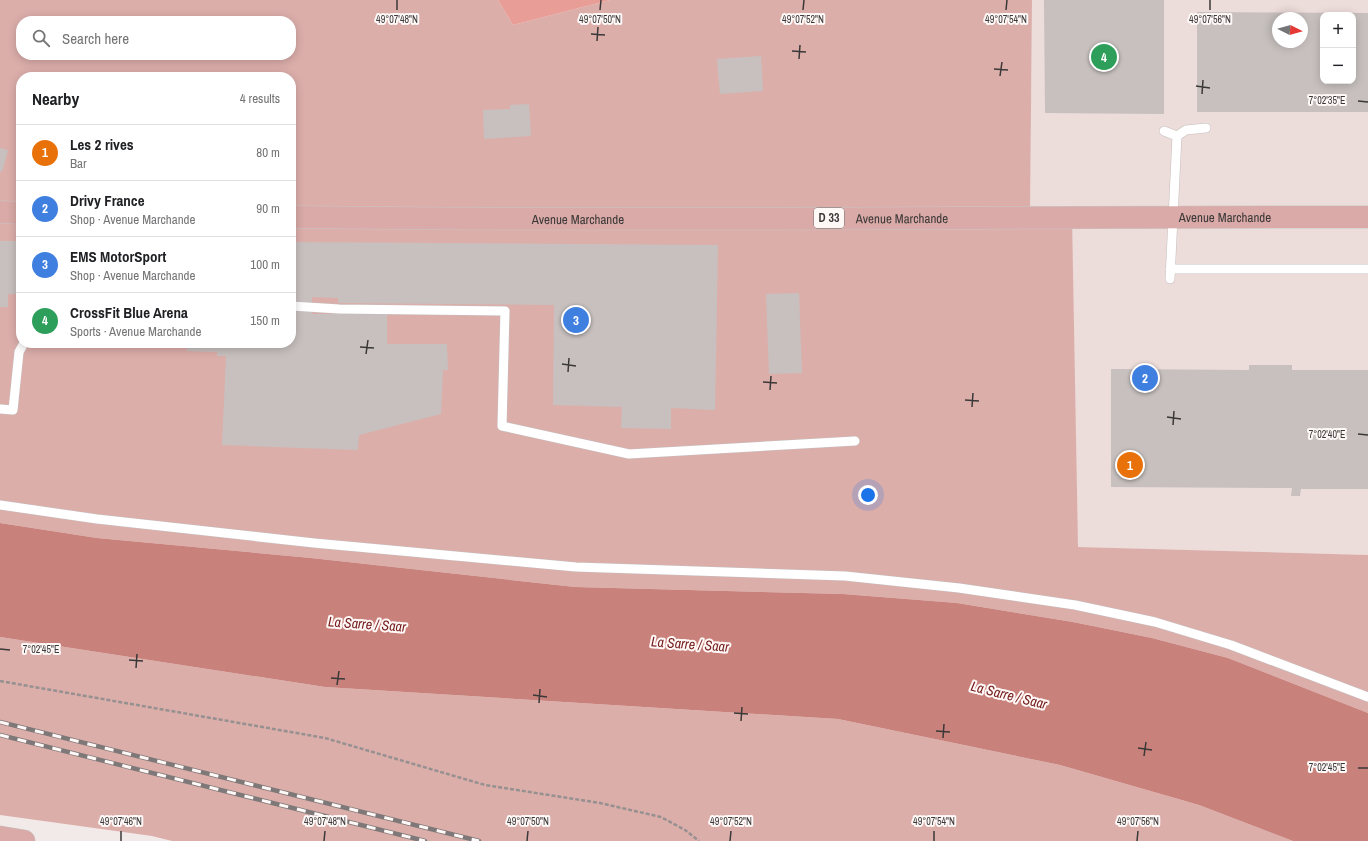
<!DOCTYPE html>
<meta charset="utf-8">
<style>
body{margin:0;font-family:"Archivo Narrow",sans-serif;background:#f6f6f6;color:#202124}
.controls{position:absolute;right:12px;top:12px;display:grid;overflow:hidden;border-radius:8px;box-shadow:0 2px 10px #0003}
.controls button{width:36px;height:36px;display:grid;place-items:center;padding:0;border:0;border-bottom:1px solid #e0e0e0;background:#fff;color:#202124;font:20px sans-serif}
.compass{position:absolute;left:1272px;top:12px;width:36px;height:36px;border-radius:50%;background:#fff;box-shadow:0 2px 10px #0003;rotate:95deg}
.you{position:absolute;left:868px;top:495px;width:14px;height:14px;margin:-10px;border:3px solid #fff;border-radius:50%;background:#1a73e8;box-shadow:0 0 0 6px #1a73e833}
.badge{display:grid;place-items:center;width:26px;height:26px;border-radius:50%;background:#2563eb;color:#fff;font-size:13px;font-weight:700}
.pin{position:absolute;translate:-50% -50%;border:2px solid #fff;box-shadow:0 1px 4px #0006}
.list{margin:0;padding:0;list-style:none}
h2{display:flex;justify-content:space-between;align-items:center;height:52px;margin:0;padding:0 16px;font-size:17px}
h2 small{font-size:13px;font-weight:400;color:#757577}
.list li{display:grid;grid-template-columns:26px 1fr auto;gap:12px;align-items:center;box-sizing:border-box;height:56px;padding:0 16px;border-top:1px solid #e0e0e0}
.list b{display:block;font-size:15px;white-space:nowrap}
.list p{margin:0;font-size:13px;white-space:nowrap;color:#757577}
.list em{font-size:13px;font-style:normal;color:#757577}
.icon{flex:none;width:22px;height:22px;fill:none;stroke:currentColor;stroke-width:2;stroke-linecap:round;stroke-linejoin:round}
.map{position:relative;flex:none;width:1368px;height:841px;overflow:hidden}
.search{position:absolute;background:#fff;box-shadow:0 2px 10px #0003;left:16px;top:16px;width:280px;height:44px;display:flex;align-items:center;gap:10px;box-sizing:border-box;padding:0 14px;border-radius:16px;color:#757577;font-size:15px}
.panel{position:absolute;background:#fff;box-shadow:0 2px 10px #0003;left:16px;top:72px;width:280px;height:276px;border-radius:16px}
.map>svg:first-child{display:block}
.built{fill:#ecdcda;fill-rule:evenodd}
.green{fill:#dcaeaa;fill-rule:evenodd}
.forest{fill:#e89e97}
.water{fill:#c9817b}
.building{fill:#c7c0bf;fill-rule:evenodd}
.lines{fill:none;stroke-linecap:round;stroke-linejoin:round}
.lane-casing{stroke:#c6bebe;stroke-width:10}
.primary-casing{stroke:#c8c7c7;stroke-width:23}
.path{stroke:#969090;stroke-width:2.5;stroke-dasharray:4 2;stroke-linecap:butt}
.lane{stroke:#fff;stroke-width:9}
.primary{stroke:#d9aaa7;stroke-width:22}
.rail-casing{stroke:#7e7978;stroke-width:4.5}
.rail{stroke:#fef8f7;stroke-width:3;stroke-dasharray:9;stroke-linecap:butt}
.ticks{fill:none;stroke:#3b3838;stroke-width:1.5}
.labels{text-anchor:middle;stroke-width:4;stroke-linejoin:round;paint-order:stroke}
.shield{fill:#fef8f7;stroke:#767271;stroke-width:1}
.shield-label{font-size:12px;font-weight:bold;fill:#3b3838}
.street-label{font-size:13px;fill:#3b3838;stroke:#fef8f7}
.water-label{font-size:14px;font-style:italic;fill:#76201f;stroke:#fef8f7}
.ticks-label{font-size:10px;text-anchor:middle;fill:#3b3838;stroke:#fef8f7;stroke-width:4;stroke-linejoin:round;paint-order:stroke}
</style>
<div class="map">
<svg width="1368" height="841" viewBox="0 0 1368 841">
<rect width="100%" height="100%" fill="#f2eae9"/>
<path class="built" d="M1032 0H1368V555L1079 547 0 493V235L21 343H291L1072 239V216H1030ZM1323 15H1353V81H1323ZM1278 18H1302V42H1278Z"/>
<g class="green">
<path d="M0 0H498L513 25 610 0H1032L1030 216H1072L1078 547 1368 555V713L1228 658 1152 638 1073 622 957 603 843 594 575 587 311 558 97 538 0 523ZM21 21H291V55H21ZM21 77H291V343H21Z"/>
<path d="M0 637 325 687 838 719 1060 765 1199 805 1293 841H172L152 836 0 815Z"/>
</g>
<path class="forest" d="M498 0H610L513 25Z"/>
<path class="water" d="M0 523 97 538 311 558 575 587 843 594 957 603 1073 622 1152 638 1228 658 1368 713V841H1293L1199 805 1060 765 838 719 325 687 0 637Z"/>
<g class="building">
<path d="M1044 0H1164V114L1045 113Z"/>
<path d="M1197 12 1368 13V112H1197ZM1323 15H1353V81H1323ZM1278 18H1302V42H1278Z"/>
<path d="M761 56 763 91 720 94 717 59Z"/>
<path d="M529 104 531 136 484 139 483 110 510 109V105Z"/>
<path d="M0 148 8 150 3 169 0 173Z"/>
<path d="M0 241H21V294H8V307H0Z"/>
<path d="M291 242 718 245 715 410 671 408V429L621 428 622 407 553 405 554 305 338 303V298L312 297V314H387V344H447L448 370H443L441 414 359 435 358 450 222 445 226 356H217V352L187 351V343H291Z"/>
<path d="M799 293 802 373 769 374 766 294Z"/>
<path d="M1249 365H1292V370H1368V489H1301L1300 496H1291L1292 488 1111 487V369L1249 370Z"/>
</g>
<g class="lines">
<g class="lane-casing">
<g id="lane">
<path d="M1164 131 1177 136 1170 279"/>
<path d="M1177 136 1186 130 1206 128"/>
<path d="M1170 269H1368"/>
<path d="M291 306 339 309 505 311 502 426 629 454 855 441"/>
<path d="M0 409 13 410 19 352 24 343"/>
<path d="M0 505 97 519 314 543 576 567 845 576 959 588 1075 605 1155 622 1231 645 1368 697"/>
</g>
</g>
<g class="primary-casing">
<g id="primary">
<path d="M0 212 21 213"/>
<path id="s1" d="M291 217C650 222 1009 216 1368 217"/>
<path d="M0 837 24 841"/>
</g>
</g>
<path class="path" d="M0 681 325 738 485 785 600 803 661 817 685 830 699 841"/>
<use href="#lane" class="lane"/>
<use href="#primary" class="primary"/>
<g class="rail-casing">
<g id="rail">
<path d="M0 722 479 841"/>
<path d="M0 735 425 841"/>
</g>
</g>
<use href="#rail" class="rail"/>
</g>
<path class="ticks" d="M397 10V0M600 10 601 0M803 10 804 0M1006 10 1007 0M1210 10V0M591 34 605 35M597 41 598 27M792 51 806 52M799 59 800 45M994 69 1008 70M1000 76 1002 62M1196 86 1210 88M1202 94 1203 80M1358 101 1368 102M360 347 374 348M366 354 368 340M562 364 576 366M568 372 569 358M763 382 777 383M770 390 771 376M965 400 979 401M972 407 973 393M1167 417 1181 419M1173 425 1174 411M1358 434 1368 435M0 649 10 650M129 660 143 661M136 668 137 654M331 678 345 679M337 685 339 671M533 695 547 697M539 703 540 689M734 713 748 714M741 721 742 707M936 731 950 732M943 738 944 724M1138 748 1152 750M1144 756 1146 742M1358 768H1368M121 841V831M324 841 325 831M527 841 528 831M730 841 731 831M934 841V831M1137 841 1138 831"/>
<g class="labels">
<rect class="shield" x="814" y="208" width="30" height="20" rx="3"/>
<g class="shield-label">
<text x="829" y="222">D 33</text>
</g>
<g class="street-label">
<text dy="5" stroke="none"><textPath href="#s1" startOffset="934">Avenue Marchande</textPath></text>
<text dy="5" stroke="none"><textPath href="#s1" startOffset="611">Avenue Marchande</textPath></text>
<text dy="5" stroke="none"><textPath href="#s1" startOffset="287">Avenue Marchande</textPath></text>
</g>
<g class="water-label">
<text transform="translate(367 624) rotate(4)" y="5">La Sarre / Saar</text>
<text transform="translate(690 644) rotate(4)" y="5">La Sarre / Saar</text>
<text transform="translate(1009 695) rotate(14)" y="5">La Sarre / Saar</text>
</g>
</g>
<g class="ticks-label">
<text x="397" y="23">49°07'48"N</text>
<text x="600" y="23">49°07'50"N</text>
<text x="803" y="23">49°07'52"N</text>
<text x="1006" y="23">49°07'54"N</text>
<text x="1210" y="23">49°07'56"N</text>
<text x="1327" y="104">7°02'35"E</text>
<text x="1327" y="438">7°02'40"E</text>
<text x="41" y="653">7°02'45"E</text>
<text x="1327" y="771">7°02'45"E</text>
<text x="121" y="825">49°07'46"N</text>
<text x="325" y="825">49°07'48"N</text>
<text x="528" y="825">49°07'50"N</text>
<text x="731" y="825">49°07'52"N</text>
<text x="934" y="825">49°07'54"N</text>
<text x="1138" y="825">49°07'56"N</text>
</g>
</svg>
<div class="controls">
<button>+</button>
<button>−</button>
</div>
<svg class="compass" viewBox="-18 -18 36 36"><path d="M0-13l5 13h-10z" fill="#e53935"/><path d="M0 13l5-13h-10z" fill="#757577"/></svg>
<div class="you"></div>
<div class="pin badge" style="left:1130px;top:465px;background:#e8710a">1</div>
<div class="pin badge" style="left:1145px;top:378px;background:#3f7fe0">2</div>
<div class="pin badge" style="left:576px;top:320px;background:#3f7fe0">3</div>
<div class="pin badge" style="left:1104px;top:57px;background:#2e9e5b">4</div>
<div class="search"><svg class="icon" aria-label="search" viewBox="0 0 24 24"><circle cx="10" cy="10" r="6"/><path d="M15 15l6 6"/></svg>Search here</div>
<section class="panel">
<h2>Nearby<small>4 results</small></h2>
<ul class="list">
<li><span class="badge" style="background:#e8710a">1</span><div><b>Les 2 rives</b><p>Bar</p></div><em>80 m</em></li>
<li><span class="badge" style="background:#3f7fe0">2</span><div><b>Drivy France</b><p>Shop · Avenue Marchande</p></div><em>90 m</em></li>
<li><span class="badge" style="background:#3f7fe0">3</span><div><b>EMS MotorSport</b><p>Shop · Avenue Marchande</p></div><em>100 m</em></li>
<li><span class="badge" style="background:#2e9e5b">4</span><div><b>CrossFit Blue Arena</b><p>Sports · Avenue Marchande</p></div><em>150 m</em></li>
</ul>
</section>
</div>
